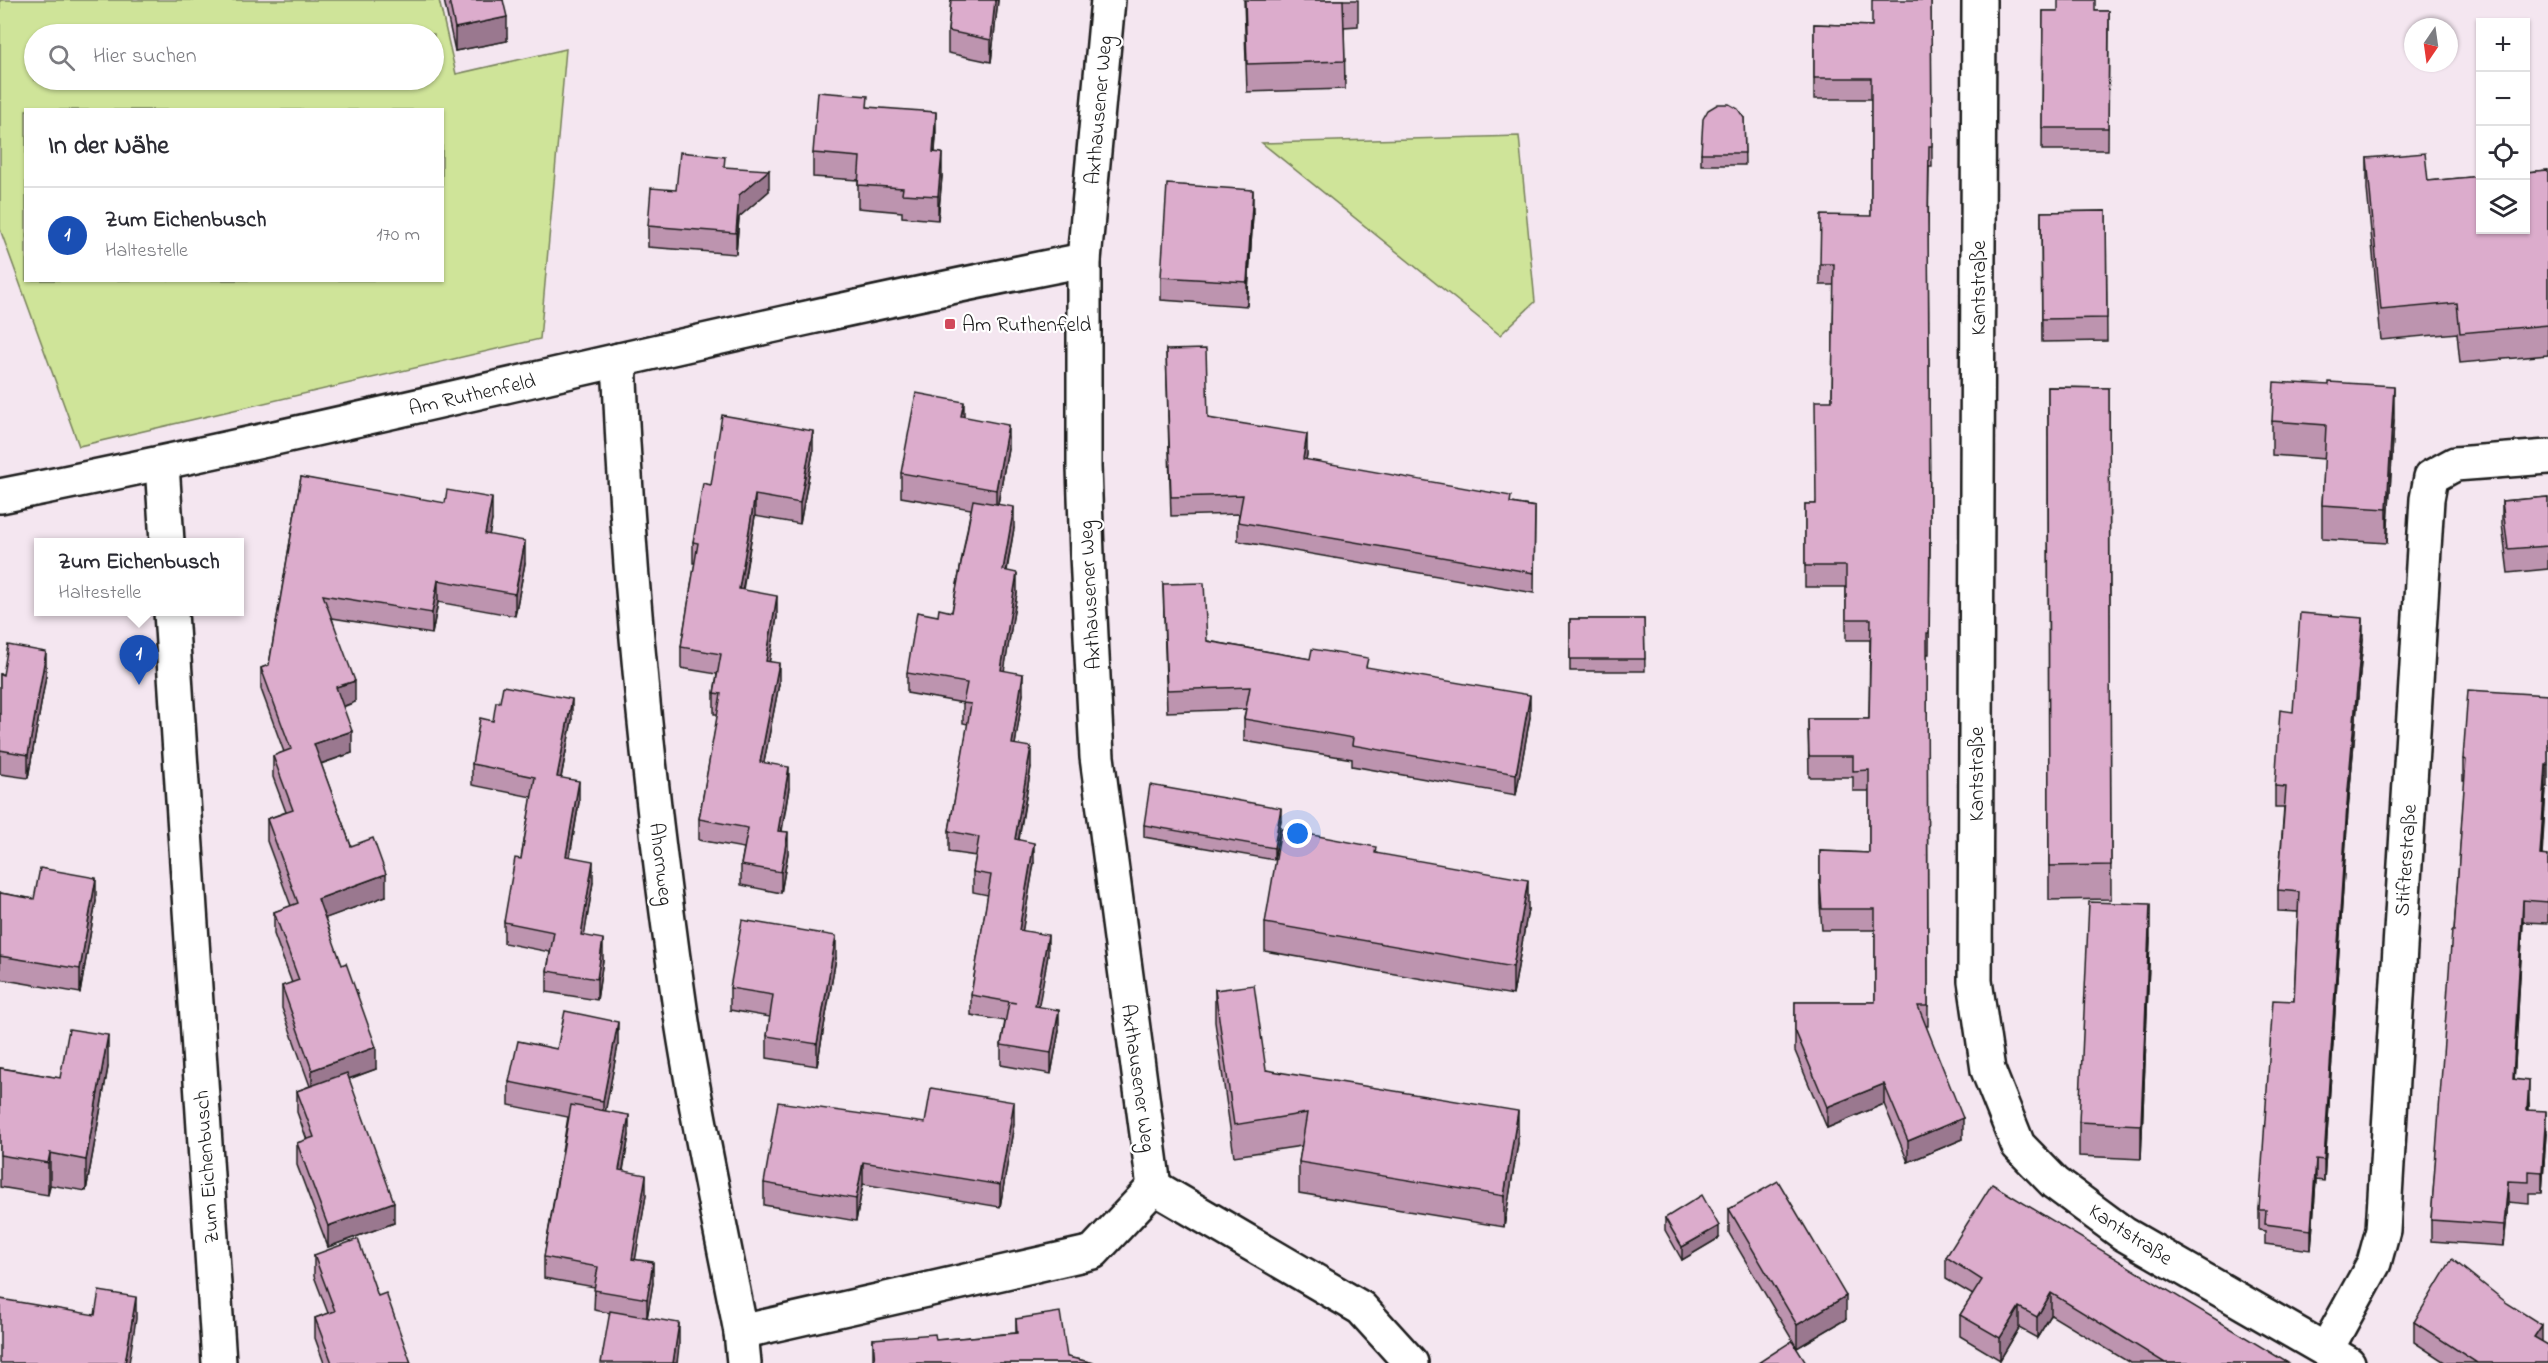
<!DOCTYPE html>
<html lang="de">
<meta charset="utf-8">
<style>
body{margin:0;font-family:"Indie Flower",sans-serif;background:#f7f7f7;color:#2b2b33}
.controls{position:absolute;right:18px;top:18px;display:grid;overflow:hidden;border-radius:0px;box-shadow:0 2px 4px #0004}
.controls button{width:54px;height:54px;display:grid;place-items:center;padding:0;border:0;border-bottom:2px solid #e1e1e2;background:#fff;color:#2b2b33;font:30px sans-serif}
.compass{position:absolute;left:2404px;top:18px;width:54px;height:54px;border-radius:50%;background:#fff;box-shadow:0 2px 4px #0004;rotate:193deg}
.you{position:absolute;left:1298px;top:834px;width:21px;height:21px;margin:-15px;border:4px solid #fff;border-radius:50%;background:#1a73e8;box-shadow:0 0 0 9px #1a73e833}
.badge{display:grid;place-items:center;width:39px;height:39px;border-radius:50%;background:#111827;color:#fff;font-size:20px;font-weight:700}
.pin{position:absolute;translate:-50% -50px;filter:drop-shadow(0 2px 3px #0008)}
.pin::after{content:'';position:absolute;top:32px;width:21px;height:18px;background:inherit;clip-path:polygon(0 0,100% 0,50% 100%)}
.popup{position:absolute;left:34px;top:538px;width:210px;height:78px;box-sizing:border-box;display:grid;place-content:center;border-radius:0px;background:#fff;filter:drop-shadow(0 2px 4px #0005);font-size:20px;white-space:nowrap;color:#7c7c81}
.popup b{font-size:22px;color:#2b2b33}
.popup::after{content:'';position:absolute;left:50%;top:100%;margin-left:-12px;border:12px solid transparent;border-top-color:#fff}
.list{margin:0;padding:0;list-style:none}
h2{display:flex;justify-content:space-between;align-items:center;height:78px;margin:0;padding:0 24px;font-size:26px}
h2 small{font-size:20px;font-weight:400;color:#7c7c81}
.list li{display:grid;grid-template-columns:39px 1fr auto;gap:18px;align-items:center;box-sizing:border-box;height:96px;padding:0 24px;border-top:2px solid #e1e1e2}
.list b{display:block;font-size:22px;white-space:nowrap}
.list p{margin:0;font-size:20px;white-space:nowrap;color:#7c7c81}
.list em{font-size:20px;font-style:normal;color:#7c7c81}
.icon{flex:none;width:33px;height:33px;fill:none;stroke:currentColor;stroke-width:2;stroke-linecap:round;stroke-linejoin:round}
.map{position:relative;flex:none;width:2548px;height:1363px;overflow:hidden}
.search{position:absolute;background:#fff;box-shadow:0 2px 4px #0004;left:24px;top:24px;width:420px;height:66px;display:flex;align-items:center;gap:15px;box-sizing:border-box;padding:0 21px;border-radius:33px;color:#7c7c81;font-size:22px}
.panel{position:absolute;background:#fff;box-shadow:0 2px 4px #0004;left:24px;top:108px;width:420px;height:174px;border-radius:0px}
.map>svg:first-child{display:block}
.green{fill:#cfe499;stroke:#76805a;stroke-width:1.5;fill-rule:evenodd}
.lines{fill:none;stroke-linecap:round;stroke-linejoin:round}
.minor-casing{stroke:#1c1c1c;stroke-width:38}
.minor{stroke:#fff;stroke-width:33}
.wall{fill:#bd94af;stroke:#1c1c1c;stroke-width:1.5}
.shaded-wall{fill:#9a788f;stroke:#1c1c1c;stroke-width:1.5}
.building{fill:#dcaccc;stroke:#1c1c1c;stroke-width:1.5}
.poi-dot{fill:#d1495b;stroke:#fff;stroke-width:2}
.labels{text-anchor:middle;stroke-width:4.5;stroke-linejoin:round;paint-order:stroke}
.street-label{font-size:21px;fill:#1c1c1c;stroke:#fff}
.poi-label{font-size:21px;fill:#1c1c1c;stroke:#fff;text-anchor:start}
</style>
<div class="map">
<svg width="2548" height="1363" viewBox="0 0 2548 1363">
<rect width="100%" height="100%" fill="#f4e6f0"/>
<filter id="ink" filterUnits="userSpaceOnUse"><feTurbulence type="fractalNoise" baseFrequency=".0167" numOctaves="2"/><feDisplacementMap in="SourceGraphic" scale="12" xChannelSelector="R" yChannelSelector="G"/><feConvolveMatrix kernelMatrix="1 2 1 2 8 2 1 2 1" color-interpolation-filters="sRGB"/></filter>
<g filter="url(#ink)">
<g class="green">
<path d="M0 0H439L456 74 566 49 540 339 79 446 0 229ZM34 34H434V80H34ZM26 110H442V280H26Z"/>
<path d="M1519 136 1535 302 1500 335 1262 143Z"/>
</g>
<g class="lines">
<g class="minor-casing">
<g id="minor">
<path d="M1108 0 1084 260V467L1087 555 1097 757 1154 1187"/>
<path d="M1979 0 1975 981 1988 1070 2018 1145 2055 1183 2124 1234 2348 1363"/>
<path d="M619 360C628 581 650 802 682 1022 698 1125 721 1229 741 1332L744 1363"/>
<path d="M162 464 167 542"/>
<path d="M0 496C363 424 721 331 1084 260"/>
<path d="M171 612 219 1363"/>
<path d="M741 1332 1093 1252 1154 1187 1361 1308 1411 1363"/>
<path d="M2326 1350 2374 1263 2383 1230 2427 499 2431 477 2455 464 2548 457"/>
</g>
</g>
<use href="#minor" class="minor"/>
</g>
<g class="wall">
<path d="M444 0H503L507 41 455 51Z"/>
<path d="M951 0H998L991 62 948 53V31Z"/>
<path d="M1244 0H1358V26L1344 27 1345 89 1247 92Z"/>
<path d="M1931 0 1932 167H1929L1928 232 1930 543 1929 654H1927L1928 1026H1926L1963 1139 1908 1162 1884 1104 1827 1128 1795 1051V1002H1875V930H1822L1820 904V851L1869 853V791H1853V777H1809L1808 719H1869L1870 640H1846V587H1805V504H1816L1832 401 1834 285H1820V264L1871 216V99H1814V24L1872 26Z"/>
<path d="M2043 11H2109L2108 150H2042Z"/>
<path d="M868 107 936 136 935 152 942 176 938 220 902 217V212L858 208V180L813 177V153Z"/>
<path d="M1744 118 1745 165H1701V153Z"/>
<path d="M2367 158 2428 181 2548 170V355L2460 363 2457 333 2381 340 2367 189Z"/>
<path d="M725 167 769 191 739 217 736 254 648 247V226L676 190Z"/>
<path d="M2106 211 2107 341 2042 342 2041 212Z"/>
<path d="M1253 214 1247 306 1161 300V277Z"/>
<path d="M1166 350 1208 418 1307 454 1306 460 1511 503 1535 507 1534 593 1238 541V522L1239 514 1171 516Z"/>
<path d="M2048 387 2109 388 2111 899 2049 900Z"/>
<path d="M964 416 1008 448 998 504 1014 528 1007 571 1017 593 1004 670 1023 694 1015 744 1031 767 1019 840 1034 863 1022 931 1048 955 1038 1007 1059 1030 1051 1074 1001 1065V1045L1005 1021 971 1015V995L988 895 973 892V872L976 856 949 852V831L968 724 963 723V703L907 693V673L938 616 952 612 971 509 901 497V473Z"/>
<path d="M2394 420 2387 543 2322 539V505L2325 459 2272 455V421Z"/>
<path d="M813 452 800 524 755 516 743 590 777 617 769 662 779 684 764 762 789 788 782 831 788 853 781 893 741 885V865L744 848 699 840V819L718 714H714V693L717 674 681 668V647L695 563H693V542L711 485Z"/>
<path d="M301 477 492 520 489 535 525 563 515 616 438 602 432 634 332 618 355 702 343 707 352 753 321 764 351 846 386 896 325 918 376 1069 349 1079 394 1223 328 1247 297 1165V1143L307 1140 297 1112V1091L310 1086 282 1008V986L292 983 274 934V912L291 906 267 841V819L286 812 273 777V756L284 752 261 689V668L269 665Z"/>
<path d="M2548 497V569L2508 573 2502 524V501Z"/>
<path d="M1163 584 1207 641 1310 659 1530 717 1516 795 1352 766V759L1244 741V719L1246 709 1167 712Z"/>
<path d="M1570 619H1644L1645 671H1570Z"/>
<path d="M2363 639 2348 810 2324 1181 2316 1180 2311 1250 2265 1244V1231L2259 1230V1210L2294 1001 2298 912 2278 911V890L2284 807H2275V786L2293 712Z"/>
<path d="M0 674 46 676 28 778 0 774Z"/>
<path d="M2548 695V787H2546L2542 856H2548V923L2523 922 2514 1080 2529 1103V1110L2546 1133 2542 1193H2529V1204L2508 1202 2504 1246 2431 1241V1220L2454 931 2465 781H2463V759Z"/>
<path d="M572 720 561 778 579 802 570 857 593 882 584 935 603 960 597 1000 547 992V971L550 952 504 943V922L521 859 532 797 472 785V764L493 721Z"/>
<path d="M1281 820 1274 860 1144 837V825Z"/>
<path d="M1376 853 1528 909 1513 995 1265 951V923Z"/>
<path d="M0 893 34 899 96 901 80 993 0 979Z"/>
<path d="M2150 938 2141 1159 2079 1156V1122Z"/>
<path d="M836 958 817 1066 767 1058V1036L770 1017 730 1010V988Z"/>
<path d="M1215 990 1266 1070 1518 1143 1504 1227 1299 1193V1162L1302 1146 1234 1156 1215 1022Z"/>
<path d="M618 1045 605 1111 629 1135 623 1171 646 1195 635 1259 653 1283 647 1317 679 1347 610 1313 594 1310 595 1287 544 1278V1257L568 1117 509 1105V1082L557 1049Z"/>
<path d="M108 1067 86 1191 50 1185 48 1195 0 1187V1068L60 1078Z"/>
<path d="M925 1123 1014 1124 1000 1207 863 1184 856 1221 764 1205V1183Z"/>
<path d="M1729 1209 1846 1319 1797 1348 1729 1233Z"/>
<path d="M1665 1218 1719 1238 1682 1260 1665 1230Z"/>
<path d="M314 1255 378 1296 411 1363H324L315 1338V1318L328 1313 314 1276Z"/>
<path d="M1946 1257 2288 1363H2130L2051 1315 2037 1338 2019 1328 2000 1360 1960 1336V1315L1973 1295 1946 1279Z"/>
<path d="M1016 1319 1067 1357 1094 1363H873V1339L936 1340 1016 1333Z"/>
<path d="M2414 1322 2542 1342 2548 1363H2446L2414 1342Z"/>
</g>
<g class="shaded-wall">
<path d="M995 0H998L991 62V40Z"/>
<path d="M507 17V41L455 51V28Z"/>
<path d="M936 112V136L933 175V152Z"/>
<path d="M942 153V176L938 220V196Z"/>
<path d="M769 170V191L739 217 736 254V233L739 195Z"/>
<path d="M1253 190V214L1247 306V282Z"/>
<path d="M2394 386V420L2387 543V509Z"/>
<path d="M964 402V426L961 416Z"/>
<path d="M1008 425V448L996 514V490Z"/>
<path d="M813 431V452L800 524V503Z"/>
<path d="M1307 434V454L1303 479V459Z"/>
<path d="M755 495V516L739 610V589Z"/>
<path d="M492 498V520L485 556V534Z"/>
<path d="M1014 507V528L1003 590V570Z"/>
<path d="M525 541V563L515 616V594Z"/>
<path d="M1017 573V593L1001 690V670Z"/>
<path d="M438 580V602L432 634V613Z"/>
<path d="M777 596V617L766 682V661Z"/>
<path d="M2363 618V639L2348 810 2324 1181V1160L2348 790Z"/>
<path d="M46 652V676L28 778V755Z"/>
<path d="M779 663V684L760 783V762Z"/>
<path d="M1023 674V694L1012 764V744Z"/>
<path d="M355 681V702L336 709V687Z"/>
<path d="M1530 695V717L1516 795V774Z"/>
<path d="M572 699V720L557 798V777Z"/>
<path d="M352 731V753L314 766V744Z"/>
<path d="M1031 747V767L1015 860V839Z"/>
<path d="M2546 765V787L2540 877V855Z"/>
<path d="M789 767V788L778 851V831Z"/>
<path d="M579 781V802L566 877V856Z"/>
<path d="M1281 808V820L1274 860V848Z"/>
<path d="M788 832V853L781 893V872Z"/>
<path d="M1034 843V863L1019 951V930Z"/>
<path d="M593 861V882L581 956V935Z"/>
<path d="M386 874V896L318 921V899Z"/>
<path d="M96 878V901L80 993V969Z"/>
<path d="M1528 880V909L1513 995V967Z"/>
<path d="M2523 900V922L2513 1101V1079Z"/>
<path d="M2150 904V938L2141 1159V1125Z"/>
<path d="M1048 935V955L1035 1027V1006Z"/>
<path d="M836 936V958L817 1066V1044Z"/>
<path d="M603 939V960L597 1000V979Z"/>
<path d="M1059 1010V1030L1051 1074V1053Z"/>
<path d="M618 1022V1045L603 1124V1101Z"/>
<path d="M108 1035V1067L86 1191V1160Z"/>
<path d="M376 1047V1069L312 1092V1070Z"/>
<path d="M2529 1081V1103L2527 1131V1110Z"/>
<path d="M1884 1084V1104L1827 1128V1107Z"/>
<path d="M1014 1102V1124L1000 1207V1185Z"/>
<path d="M1518 1111V1143L1504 1227V1196Z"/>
<path d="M2546 1111V1133L2542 1193V1172Z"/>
<path d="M629 1115V1135L619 1191V1170Z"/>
<path d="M1963 1118V1139L1908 1162V1141Z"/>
<path d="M50 1153V1185L48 1195V1163Z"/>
<path d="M2316 1159V1180L2311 1250V1230Z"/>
<path d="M863 1162V1184L856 1221V1199Z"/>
<path d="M646 1175V1195L632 1280V1259Z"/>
<path d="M2508 1181V1202L2504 1246V1225Z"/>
<path d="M394 1202V1223L328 1247V1226Z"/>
<path d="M1719 1226V1238L1682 1260V1247Z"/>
<path d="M653 1262V1283L647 1319V1299Z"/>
<path d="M2051 1293V1315L2037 1338V1317Z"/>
<path d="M1846 1296V1319L1797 1348V1325Z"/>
<path d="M136 1297V1319L129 1363H125Z"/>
<path d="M2019 1307V1328L2000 1360V1338Z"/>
<path d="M679 1323V1347L677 1363H673Z"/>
<path d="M2542 1325V1345L2534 1337Z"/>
</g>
<g class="building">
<path d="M449 0H503L507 17 455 28Z"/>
<path d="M951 0H995L991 40 948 31Z"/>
<path d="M1245 0H1343L1345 61 1247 64Z"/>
<path d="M1872 0H1931L1932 146H1929L1928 217 1930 522 1929 633H1927L1928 1006H1918L1963 1118 1908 1141 1884 1084 1827 1107 1795 1030V1002H1875V909H1822L1820 884V851L1869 853V770L1853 771V756H1809L1808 719H1869L1871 619H1846V566H1805V504H1816L1815 401H1832L1834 264H1820L1821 215 1871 216V78H1814V24L1872 26Z"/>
<path d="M2058 0H2095V11H2109L2108 128H2042L2043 11H2058Z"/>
<path d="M818 92 868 96 867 107 936 112 933 152 942 153 938 196 902 194 903 188 858 185 860 157 813 153Z"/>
<path d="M1718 104H1729L1738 109 1744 118 1745 153H1701L1703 119 1708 110Z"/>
<path d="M680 152 725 157 724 167 769 170 739 195 736 233 648 226 651 188 676 190Z"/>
<path d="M2425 153 2428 181 2481 176V230H2526V172L2548 170V325L2460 333 2457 303 2381 310 2367 158Z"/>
<path d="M1167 184 1253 190 1247 282 1161 277Z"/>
<path d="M2106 211 2107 318 2042 319 2041 212Z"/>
<path d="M1206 349 1208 418 1307 434 1303 459 1511 496 1510 503 1535 507 1534 573 1238 522 1243 495 1171 497 1166 350Z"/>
<path d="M2274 382 2329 385V382L2394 386 2387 509 2322 505 2326 425 2272 421Z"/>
<path d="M2048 387 2109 388 2111 865 2049 866Z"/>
<path d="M916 393 964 402 961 416 1008 425 996 490 901 473Z"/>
<path d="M722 415 813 431 800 503 755 495 739 589 777 596 766 661 779 663 760 762 789 767 778 831 788 832 781 872 741 865 748 828 699 819 721 694 714 693 721 654 681 647 698 543 693 542 703 483 711 485Z"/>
<path d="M301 477 445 503 447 490 492 498 485 534 525 541 515 594 438 580 432 613 323 595 355 681 336 687 352 731 314 744 351 846 373 838 386 874 318 899 342 965 346 963 376 1047 312 1070 282 986 299 980 274 912 298 903 267 819 293 810 273 756 291 749 261 668 269 665Z"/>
<path d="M2548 497V546L2508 549 2502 501Z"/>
<path d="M973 500 1014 507 1003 570 1017 573 1001 670 1023 674 1012 744 1031 747 1015 839 1034 843 1019 930 1048 935 1035 1006 1059 1010 1051 1053 1001 1045 1009 1002 1016 1003 971 995 991 875 973 872 979 837 949 831 971 704 963 703 967 683 907 673 917 612 938 616 939 609 952 612Z"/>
<path d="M1204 583 1207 641 1310 659 1312 649 1368 658 1366 667 1530 695 1516 774 1352 745 1353 738 1244 719 1250 687 1167 690 1163 584Z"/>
<path d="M2300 613 2363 618 2348 790 2324 1160 2316 1159 2311 1230 2265 1224 2266 1210H2259L2273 1000 2294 1001 2299 892 2278 890 2286 787 2275 786 2280 710 2293 712Z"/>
<path d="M1570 619H1644L1645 659H1570Z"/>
<path d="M8 645 46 652 28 755 0 750V674L3 675Z"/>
<path d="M503 686 572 699 557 777 579 781 566 856 593 861 581 935 603 939 597 979 547 971 554 932 504 922 515 858 521 859 535 777 472 764 480 718 493 721 496 702H500Z"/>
<path d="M2468 690 2548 695V765H2546L2540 855 2548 856V902L2523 900 2513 1079 2529 1081 2527 1110 2546 1111 2542 1172 2529 1171V1182L2508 1181 2504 1225 2431 1220 2452 931H2454L2466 760 2463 759Z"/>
<path d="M1150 785 1281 808 1274 848 1144 825Z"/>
<path d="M1281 829 1376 847 1375 853 1528 880 1513 967 1265 923Z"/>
<path d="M40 868 96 878 80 969 0 956V893L34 899Z"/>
<path d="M2089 902 2150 904 2141 1125 2079 1122Z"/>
<path d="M742 920 836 936 817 1044 767 1036 773 995 730 988Z"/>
<path d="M1254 985 1266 1070 1518 1111 1504 1196 1299 1162 1307 1113 1234 1125 1215 990Z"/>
<path d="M565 1011 618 1022 603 1101 509 1082 518 1041 557 1049Z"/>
<path d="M69 1029 108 1035 86 1160 50 1153 48 1163 0 1155V1068L60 1078Z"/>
<path d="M347 1073 394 1202 328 1226 297 1143 314 1137 297 1091Z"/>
<path d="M931 1088 1014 1102 1000 1185 863 1162 856 1199 764 1183 778 1102 925 1123Z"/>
<path d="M571 1105 629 1115 619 1170 646 1175 632 1259 653 1262 647 1299 594 1290 598 1267 544 1257Z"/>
<path d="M1778 1181 1846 1296 1797 1325 1729 1209Z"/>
<path d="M1992 1184 2288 1363H2165L2051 1293 2037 1317 2019 1307 2000 1338 1960 1315 1982 1280 1946 1257Z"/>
<path d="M1702 1195 1719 1226 1682 1247 1665 1218Z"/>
<path d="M358 1239 378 1296 386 1293 411 1363H332L315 1318 335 1311 314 1255Z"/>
<path d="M2452 1259 2507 1303 2542 1325 2534 1337 2548 1345V1363H2477L2414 1322Z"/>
<path d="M99 1291 136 1297 125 1363H0V1299L95 1315Z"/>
<path d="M610 1311 679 1323 673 1363H601Z"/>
<path d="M1060 1312 1067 1357 1094 1363H875L873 1339 935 1334 936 1340 1017 1333 1016 1319Z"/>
<path d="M1792 1341 1806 1363H1758Z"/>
</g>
</g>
<rect class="poi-dot" x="944" y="318" width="12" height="12" rx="3"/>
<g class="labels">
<g class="street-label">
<text transform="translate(1098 110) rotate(-85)" y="7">Axthausener Weg</text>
<text transform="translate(1978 288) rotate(-90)" y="7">Kantstraße</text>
<text transform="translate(472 394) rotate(-13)" y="7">Am Ruthenfeld</text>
<text transform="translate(1089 595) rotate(-93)" y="7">Axthausener Weg</text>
<text transform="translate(1976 774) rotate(-90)" y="7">Kantstraße</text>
<text transform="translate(2405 860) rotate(-86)" y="7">Stifterstraße</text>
<text transform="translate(662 864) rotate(83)" y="7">Ahornweg</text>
<text transform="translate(1139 1078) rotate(82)" y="7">Axthausener Weg</text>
<text transform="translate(206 1167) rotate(-94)" y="7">Zum Eichenbusch</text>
<text transform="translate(2131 1234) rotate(33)" y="7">Kantstraße</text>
</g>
<g class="poi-label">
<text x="962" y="331">Am Ruthenfeld</text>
</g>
</g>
</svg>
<div class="controls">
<button>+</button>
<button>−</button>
<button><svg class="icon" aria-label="locate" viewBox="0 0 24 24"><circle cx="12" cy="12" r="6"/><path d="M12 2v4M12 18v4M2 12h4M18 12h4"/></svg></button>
<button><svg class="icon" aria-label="layers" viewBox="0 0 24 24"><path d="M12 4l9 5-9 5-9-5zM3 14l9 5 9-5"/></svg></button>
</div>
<svg class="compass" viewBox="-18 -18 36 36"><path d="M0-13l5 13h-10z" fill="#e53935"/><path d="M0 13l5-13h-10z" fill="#7c7c81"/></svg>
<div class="you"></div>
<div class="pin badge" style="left:139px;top:685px;background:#1a4fb4">1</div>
<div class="popup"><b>Zum Eichenbusch</b>Haltestelle</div>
<div class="search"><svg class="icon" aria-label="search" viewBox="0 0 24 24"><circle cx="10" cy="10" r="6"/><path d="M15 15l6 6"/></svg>Hier suchen</div>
<section class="panel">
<h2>In der Nähe<small></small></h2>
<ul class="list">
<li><span class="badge" style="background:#1a4fb4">1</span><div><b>Zum Eichenbusch</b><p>Haltestelle</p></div><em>170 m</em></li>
</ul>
</section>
</div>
